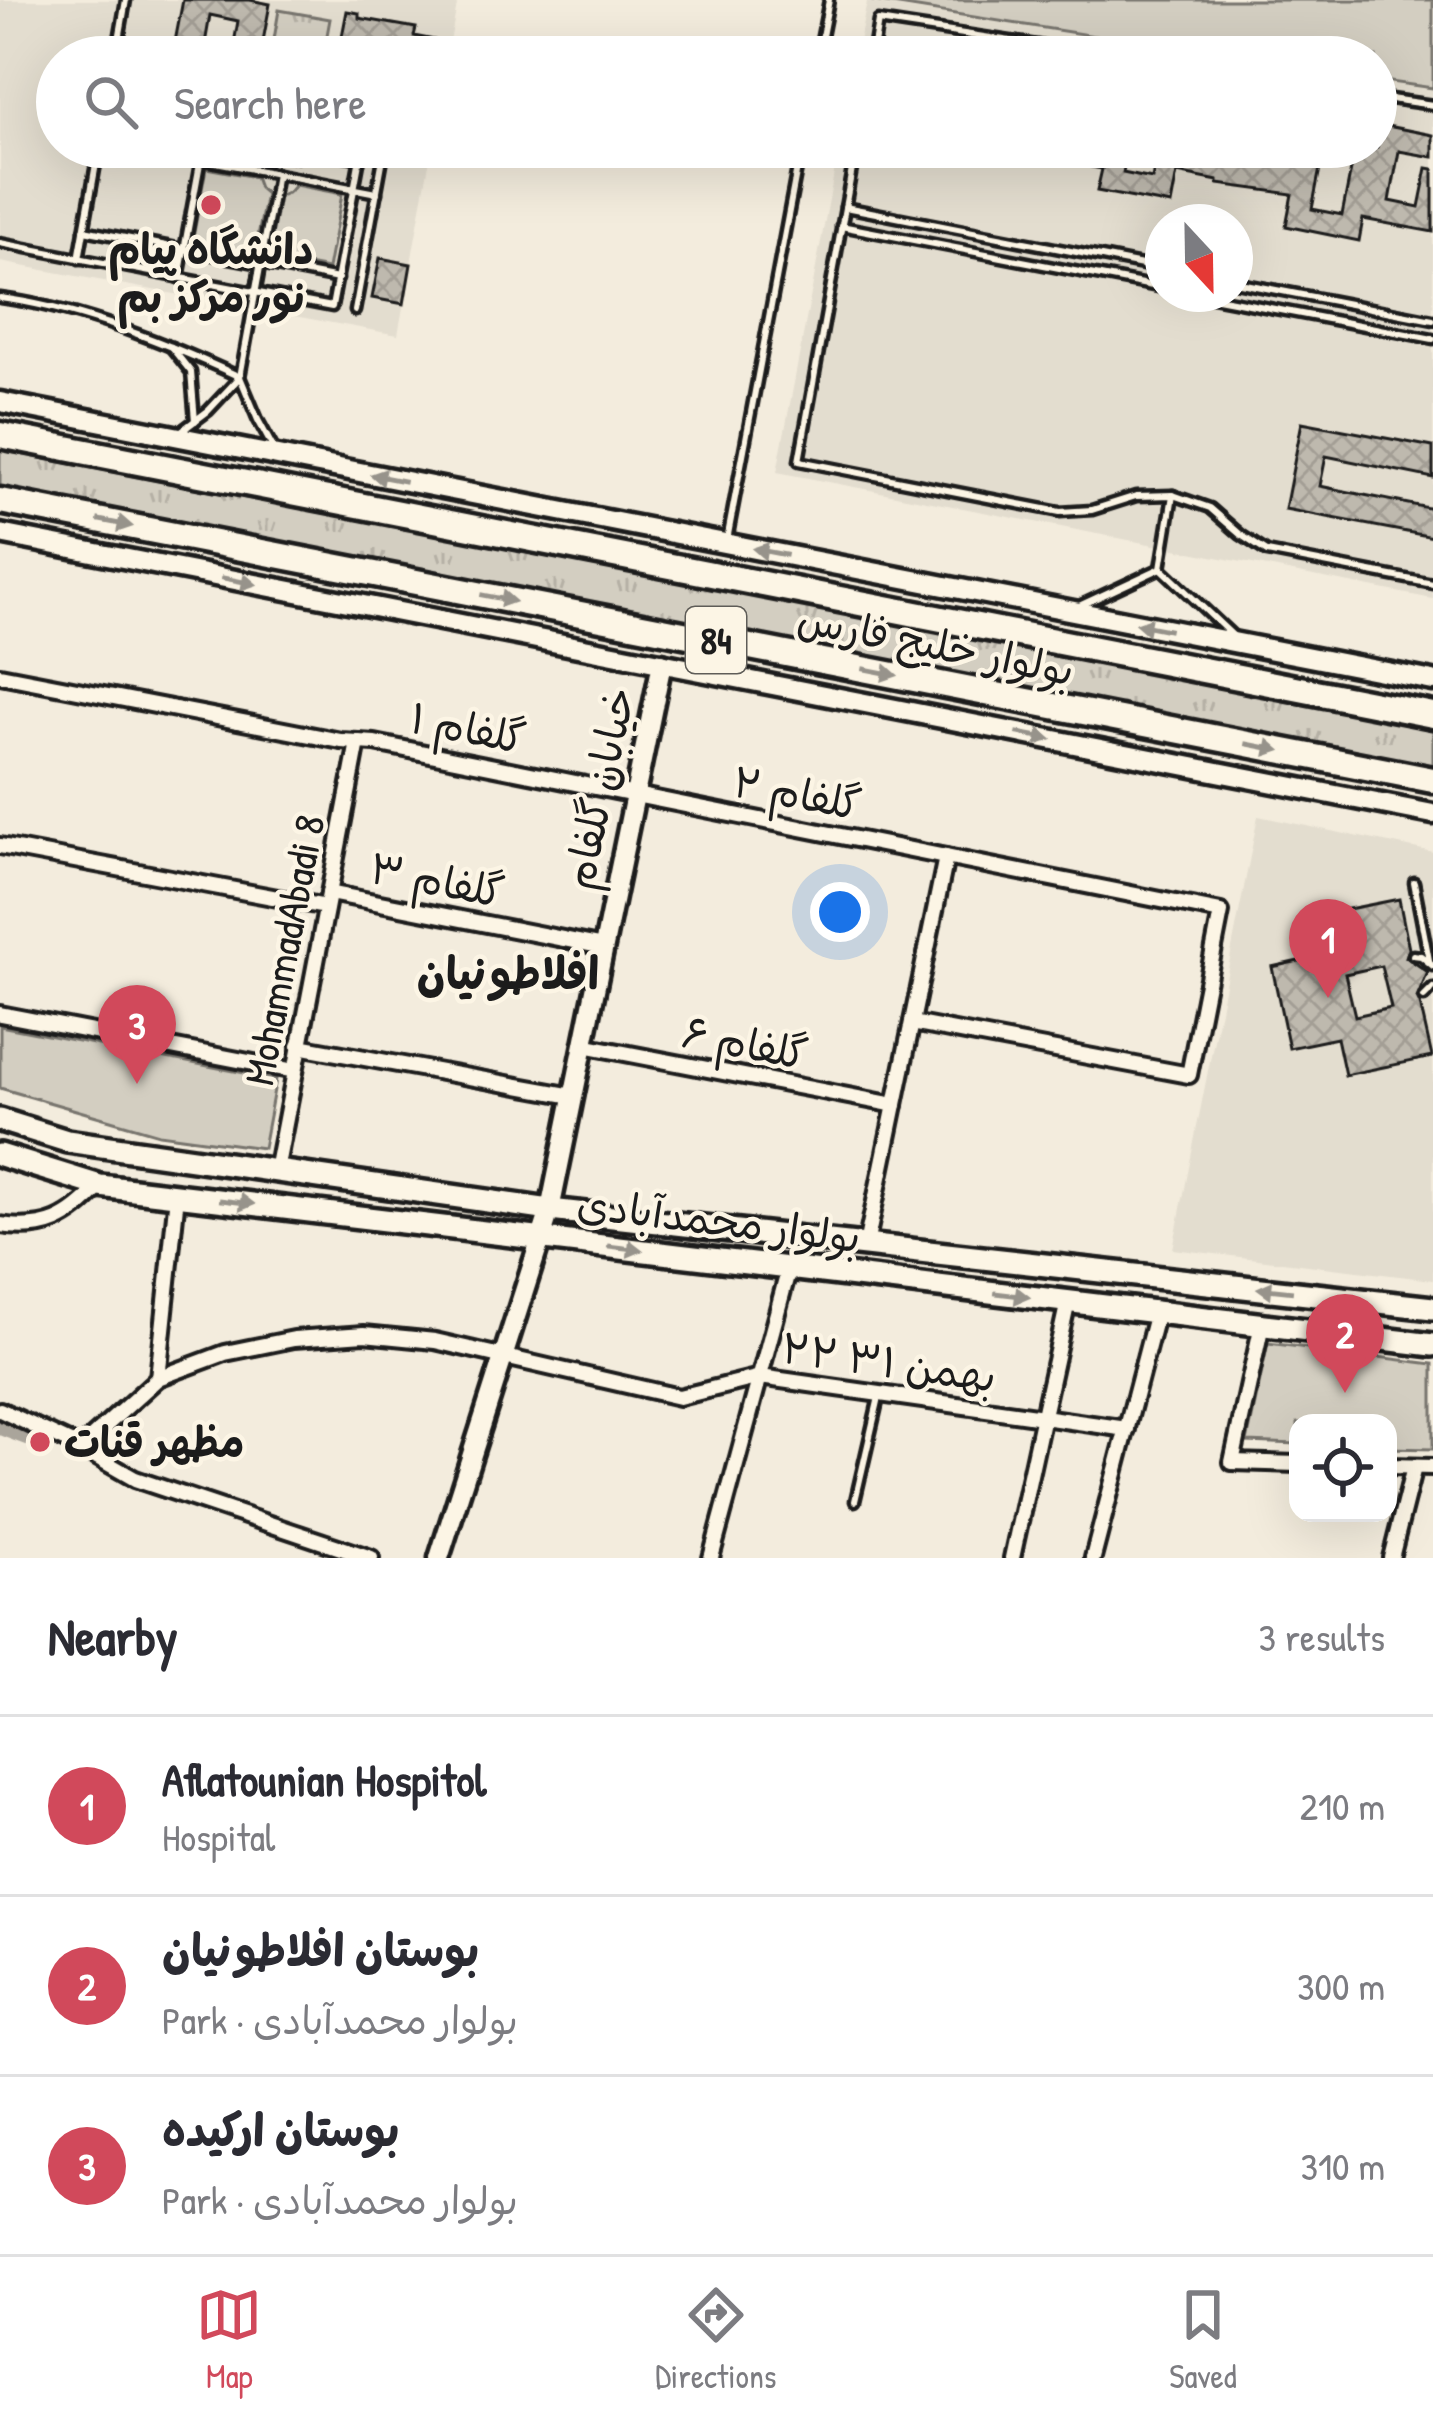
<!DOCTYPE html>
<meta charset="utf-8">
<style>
body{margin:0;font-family:"Patrick Hand","Playpen Sans Arabic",sans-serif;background:#f7f7f7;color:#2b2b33}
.controls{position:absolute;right:36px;bottom:36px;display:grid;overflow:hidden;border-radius:24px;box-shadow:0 12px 48px #0002}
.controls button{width:108px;height:108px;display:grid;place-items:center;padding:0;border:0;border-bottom:3px solid #e1e1e2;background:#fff;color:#2b2b33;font:60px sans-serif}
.compass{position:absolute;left:1145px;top:204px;width:108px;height:108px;border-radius:50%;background:#fff;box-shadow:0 12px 48px #0002;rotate:158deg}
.you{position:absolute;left:840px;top:912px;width:42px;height:42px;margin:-30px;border:9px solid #fff;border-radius:50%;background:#1a73e8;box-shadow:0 0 0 18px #1a73e833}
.badge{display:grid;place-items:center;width:78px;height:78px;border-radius:50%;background:#d1495b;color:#fff;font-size:39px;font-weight:700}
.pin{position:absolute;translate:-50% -99px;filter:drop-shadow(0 3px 6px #0008)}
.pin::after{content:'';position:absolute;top:63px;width:42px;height:36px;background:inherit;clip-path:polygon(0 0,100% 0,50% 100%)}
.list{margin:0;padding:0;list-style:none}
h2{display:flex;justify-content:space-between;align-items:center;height:156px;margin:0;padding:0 48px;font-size:51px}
h2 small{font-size:39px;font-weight:400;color:#7c7c81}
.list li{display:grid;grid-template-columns:78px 1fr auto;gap:36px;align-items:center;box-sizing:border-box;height:180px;padding:0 48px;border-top:3px solid #e1e1e2}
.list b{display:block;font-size:45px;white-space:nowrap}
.list p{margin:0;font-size:39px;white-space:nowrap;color:#7c7c81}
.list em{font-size:39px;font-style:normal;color:#7c7c81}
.icon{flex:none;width:66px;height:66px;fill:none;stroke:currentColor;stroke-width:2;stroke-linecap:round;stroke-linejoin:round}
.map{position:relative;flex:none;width:1433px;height:1558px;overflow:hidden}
.search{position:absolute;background:#fff;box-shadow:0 12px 48px #0002;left:36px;right:36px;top:36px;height:132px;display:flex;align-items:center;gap:30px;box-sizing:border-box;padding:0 42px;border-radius:66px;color:#7c7c81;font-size:45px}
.sheet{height:696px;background:#fff}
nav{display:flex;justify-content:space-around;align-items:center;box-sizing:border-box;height:168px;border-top:3px solid #e1e1e2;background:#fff;font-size:33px;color:#7c7c81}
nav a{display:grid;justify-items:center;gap:6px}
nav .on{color:#d1495b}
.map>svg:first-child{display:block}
.built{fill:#e3ddcf;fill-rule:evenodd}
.grass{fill:url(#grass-tufts);stroke:#78756e;stroke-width:3}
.green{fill:#d3cec1;stroke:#78756e;stroke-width:3}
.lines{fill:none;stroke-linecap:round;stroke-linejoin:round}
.canal{stroke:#aaa59b;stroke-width:16}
.building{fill:url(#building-cross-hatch);stroke:#1c1c1c;stroke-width:3;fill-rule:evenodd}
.lane-casing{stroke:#1c1c1c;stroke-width:15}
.street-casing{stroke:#1c1c1c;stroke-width:22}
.secondary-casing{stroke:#1c1c1c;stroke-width:27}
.primary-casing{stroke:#1c1c1c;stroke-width:30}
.highway-casing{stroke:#1c1c1c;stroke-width:33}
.lane{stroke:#fcf5e5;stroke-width:6}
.street{stroke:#fcf5e5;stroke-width:14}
.secondary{stroke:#fcf5e5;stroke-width:18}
.primary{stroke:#fcf5e5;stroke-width:21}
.highway{stroke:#fcf5e5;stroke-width:24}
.oneway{fill:#97938b}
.poi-dot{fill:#d1495b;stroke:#fcf5e5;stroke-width:4.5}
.labels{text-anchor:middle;stroke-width:9;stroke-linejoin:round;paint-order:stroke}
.shield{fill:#fcf5e5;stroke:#5f5d58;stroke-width:3}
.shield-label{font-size:39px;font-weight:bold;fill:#1c1c1c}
.poi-label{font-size:42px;font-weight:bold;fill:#1c1c1c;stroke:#fcf5e5}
.street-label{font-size:42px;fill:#1c1c1c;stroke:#fcf5e5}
.neighbourhood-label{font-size:45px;font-weight:bold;fill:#1c1c1c;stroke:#fcf5e5}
</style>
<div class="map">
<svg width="1433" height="1558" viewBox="0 0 1433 1558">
<defs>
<pattern id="grass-tufts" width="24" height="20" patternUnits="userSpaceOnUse" patternTransform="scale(3)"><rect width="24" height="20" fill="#d3cec1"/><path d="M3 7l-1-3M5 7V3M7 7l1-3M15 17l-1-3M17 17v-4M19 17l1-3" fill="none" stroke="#b5b0a5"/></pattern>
<pattern id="building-cross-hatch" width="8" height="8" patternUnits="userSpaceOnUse" patternTransform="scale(3)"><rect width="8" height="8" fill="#beb9ae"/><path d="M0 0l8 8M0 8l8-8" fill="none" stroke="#a39e95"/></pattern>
</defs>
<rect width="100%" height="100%" fill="#f3ecdd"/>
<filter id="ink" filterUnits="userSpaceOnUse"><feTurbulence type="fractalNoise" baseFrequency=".00833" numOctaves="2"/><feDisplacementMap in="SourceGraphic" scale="24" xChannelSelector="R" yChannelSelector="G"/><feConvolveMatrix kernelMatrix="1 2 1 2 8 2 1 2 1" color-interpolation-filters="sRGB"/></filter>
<g filter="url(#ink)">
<g class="built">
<path d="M0 0H458L447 57H57V147H432L398 335 0 262Z"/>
<path d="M867 2 1228 57H856Z"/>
<path d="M1376 80 1433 88V599L777 472 839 147H1376ZM1163 222H1235V294H1163Z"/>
<path d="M1258 816 1433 852V1280L1173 1249Z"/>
</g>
<g class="grass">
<path d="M279 10 330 19 323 57H271Z"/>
<path d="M0 450 1433 729V766L0 487Z"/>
</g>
<g class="green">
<path d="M867 0H1433V88L1376 80V57H1228Z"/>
<path d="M206 168 255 177 259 188 266 194 257 241 249 244 241 253 192 243Z"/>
<path d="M295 185 342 194 328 269 281 260 279 251 270 243 278 197 289 192Z"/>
<path d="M0 1026 276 1079 263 1148 159 1134 0 1088Z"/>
<path d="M1268 1343 1433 1364V1449L1388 1448V1423H1298V1444L1247 1442Z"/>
</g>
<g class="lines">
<path class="canal" d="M0 1427 40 1442"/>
</g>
<g class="building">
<path d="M183 0H250L270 4 260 57H190L191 50 174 47ZM210 15 238 21 233 49 205 44Z"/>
<path d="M347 11 359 13V18L416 28 414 36 434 40 431 57H338Z"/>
<path d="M1382 125 1433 135V157L1399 151 1390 201 1419 207 1427 168 1433 169V232L1363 219 1359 241 1286 226 1292 194 1218 184V181L1177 173 1171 205 1097 191 1102 169 1020 153V147H1128L1123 173 1152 179 1158 147H1225L1224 151 1257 157 1258 147 1300 154 1294 153 1295 147H1377ZM1322 158 1352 164 1342 215 1312 209Z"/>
<path d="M246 147H354L351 163 299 154 297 163 246 153Z"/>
<path d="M380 258 411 264 404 304 372 298Z"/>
<path d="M1302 422 1433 447V478L1326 456 1320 486 1433 509V537L1285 509Z"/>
<path d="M1399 899 1409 949 1406 957 1428 972 1417 998 1420 1004 1432 1057 1345 1075 1337 1038 1289 1048 1272 967 1321 956 1313 916ZM1381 966 1391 1008 1355 1016 1345 974Z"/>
</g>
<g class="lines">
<g class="lane-casing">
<g id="lane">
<path d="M116 57 126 0"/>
<path d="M818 57 829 0"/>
<path d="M872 57 878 21 1116 57"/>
<path d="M1376 97 1433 105"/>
<path d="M137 147 377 193"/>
<path d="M856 147 799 461 1060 512 1092 510 1136 496 1173 495 1210 508 1241 535 1267 552 1433 584"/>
<path d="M845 207 1163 269"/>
<path d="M841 226 1163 288"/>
<path d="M84 230 338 279"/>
<path d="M0 243 332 307 362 147"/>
<path d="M79 259 99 147"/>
<path d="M179 278 203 147"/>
<path d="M1235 282 1433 320"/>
<path d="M1196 294 1433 339"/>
<path d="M0 298C80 308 167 343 240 377L277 174"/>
<path d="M355 311 385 147"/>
<path d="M171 347 191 372 195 421"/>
<path d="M180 432 208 411 240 377 258 420 276 453"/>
<path d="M727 540 801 147"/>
<path d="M1161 568 1233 636"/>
<path d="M1161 568 1173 495"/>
<path d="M1077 607 1161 568"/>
<path d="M1414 882 1429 960"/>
<path d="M1413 955 1421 956 1433 966"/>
<path d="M1424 997 1433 988"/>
<path d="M855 1501 879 1397"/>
</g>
</g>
<g class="street-casing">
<g id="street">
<path d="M0 675 341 741 375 743 1221 912 1189 1075 912 1023"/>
<path d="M0 846 326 907"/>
<path d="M329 893 604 947"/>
<path d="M0 1014 295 1071"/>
<path d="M583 1045 895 1105"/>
<path d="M299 1046 573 1096"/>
<path d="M276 1171 358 742"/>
<path d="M0 1225C46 1232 70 1219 100 1186"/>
<path d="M866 1245 946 857"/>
<path d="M1262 1324 1232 1462 1298 1464"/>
<path d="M158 1378 177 1195"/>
<path d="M0 1410 81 1448 135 1479 371 1558"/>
<path d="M81 1448 158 1378 225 1353 294 1339 364 1334 435 1341 679 1397 760 1377 1127 1429"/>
<path d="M1388 1466 1433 1467"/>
<path d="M711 1558 789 1268"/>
<path d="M1012 1558 1068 1301"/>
<path d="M1093 1558 1157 1312"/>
<path d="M1391 1558 1414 1467"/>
</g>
</g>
<g class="secondary-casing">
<g id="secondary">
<path d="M0 402 1433 681"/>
<path d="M0 534 1433 814"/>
<path d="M439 1558 550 1210 662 663"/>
</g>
</g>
<g class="primary-casing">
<g id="primary">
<path d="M0 1120 67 1141 550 1210 1433 1308"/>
<path d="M0 1155 100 1186 1433 1345"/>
</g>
</g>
<g class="highway-casing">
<g id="highway">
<path d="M0 435 1433 715"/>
<path d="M0 501 1433 780"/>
</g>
</g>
<use href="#lane" class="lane"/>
<use href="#street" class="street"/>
<use href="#secondary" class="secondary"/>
<use href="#primary" class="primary"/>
<use href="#highway" class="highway"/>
</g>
<defs><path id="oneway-solid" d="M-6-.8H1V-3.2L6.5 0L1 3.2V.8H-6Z" transform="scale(3)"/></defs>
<g class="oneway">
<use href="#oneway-solid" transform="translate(388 478) rotate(-169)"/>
<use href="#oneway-solid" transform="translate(115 523) rotate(11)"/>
<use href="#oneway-solid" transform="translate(770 552) rotate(-169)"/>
<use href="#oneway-solid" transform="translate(239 581) rotate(11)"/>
<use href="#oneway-solid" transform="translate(498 598) rotate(11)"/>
<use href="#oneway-solid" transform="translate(1153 627) rotate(-169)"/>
<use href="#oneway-solid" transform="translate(880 672) rotate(11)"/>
<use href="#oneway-solid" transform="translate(1034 736) rotate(11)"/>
<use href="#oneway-solid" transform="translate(1263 747) rotate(11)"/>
<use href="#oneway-solid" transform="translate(237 1202) rotate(7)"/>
<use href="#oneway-solid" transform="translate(625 1248) rotate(7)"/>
<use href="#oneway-solid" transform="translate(1275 1290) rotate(-174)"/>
<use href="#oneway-solid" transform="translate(1012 1295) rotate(7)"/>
</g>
</g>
<g class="poi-dot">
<circle cx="211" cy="205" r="12"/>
<circle cx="40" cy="1442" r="12"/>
</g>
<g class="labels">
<rect class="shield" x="686" y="607" width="60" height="66" rx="9"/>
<g class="shield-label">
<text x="716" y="654">84</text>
</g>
<g class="poi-label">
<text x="211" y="264">دانشگاه پیام<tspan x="211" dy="48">نور مرکز بم</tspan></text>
<text x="64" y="1457" text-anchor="start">مظهر قنات</text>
</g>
<g class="street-label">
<text transform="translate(936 644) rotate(11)" y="15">بولوار خلیج فارس</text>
<text transform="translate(468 728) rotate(11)" y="15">گلفام ۱</text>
<text transform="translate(599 788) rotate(-78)" y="15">خیابان گلفام</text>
<text transform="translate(797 793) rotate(11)" y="15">گلفام ۲</text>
<text transform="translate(437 880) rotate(11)" y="15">گلفام ۳</text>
<text transform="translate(284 950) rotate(-79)" y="15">MohammadAbadi 8</text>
<text transform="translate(745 1043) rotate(11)" y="15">گلفام ۶</text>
<text transform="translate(719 1220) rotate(7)" y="15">بولوار محمدآبادی</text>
<text transform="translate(889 1362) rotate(8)" y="15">۲۲ بهمن ۳۱</text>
</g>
<g class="neighbourhood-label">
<text x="508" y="989">افلاطونیان</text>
</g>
</g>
</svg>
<div class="controls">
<button><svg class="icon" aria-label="locate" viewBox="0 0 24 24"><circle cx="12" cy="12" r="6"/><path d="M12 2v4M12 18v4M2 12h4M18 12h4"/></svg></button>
</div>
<svg class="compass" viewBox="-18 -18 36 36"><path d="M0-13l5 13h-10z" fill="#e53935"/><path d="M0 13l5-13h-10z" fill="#7c7c81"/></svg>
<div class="you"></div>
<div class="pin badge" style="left:1328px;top:998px">1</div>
<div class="pin badge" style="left:1345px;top:1393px">2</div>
<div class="pin badge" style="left:137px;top:1084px">3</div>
<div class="search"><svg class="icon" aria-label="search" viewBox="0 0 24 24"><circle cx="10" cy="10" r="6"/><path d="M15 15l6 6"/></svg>Search here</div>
</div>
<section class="sheet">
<h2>Nearby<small>3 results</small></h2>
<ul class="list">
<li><span class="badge">1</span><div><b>Aflatounian Hospitol</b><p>Hospital</p></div><em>210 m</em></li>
<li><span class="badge">2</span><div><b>بوستان افلاطونیان</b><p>Park · بولوار محمدآبادی</p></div><em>300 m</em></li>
<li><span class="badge">3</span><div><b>بوستان ارکیده</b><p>Park · بولوار محمدآبادی</p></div><em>310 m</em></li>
</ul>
</section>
<nav>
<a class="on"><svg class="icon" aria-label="map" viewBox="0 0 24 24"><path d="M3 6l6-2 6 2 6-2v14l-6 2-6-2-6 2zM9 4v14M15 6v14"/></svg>Map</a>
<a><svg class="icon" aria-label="directions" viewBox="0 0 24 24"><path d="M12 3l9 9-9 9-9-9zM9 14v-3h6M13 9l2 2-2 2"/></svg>Directions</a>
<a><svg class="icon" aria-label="saved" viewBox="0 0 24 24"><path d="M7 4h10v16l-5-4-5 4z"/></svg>Saved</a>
</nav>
